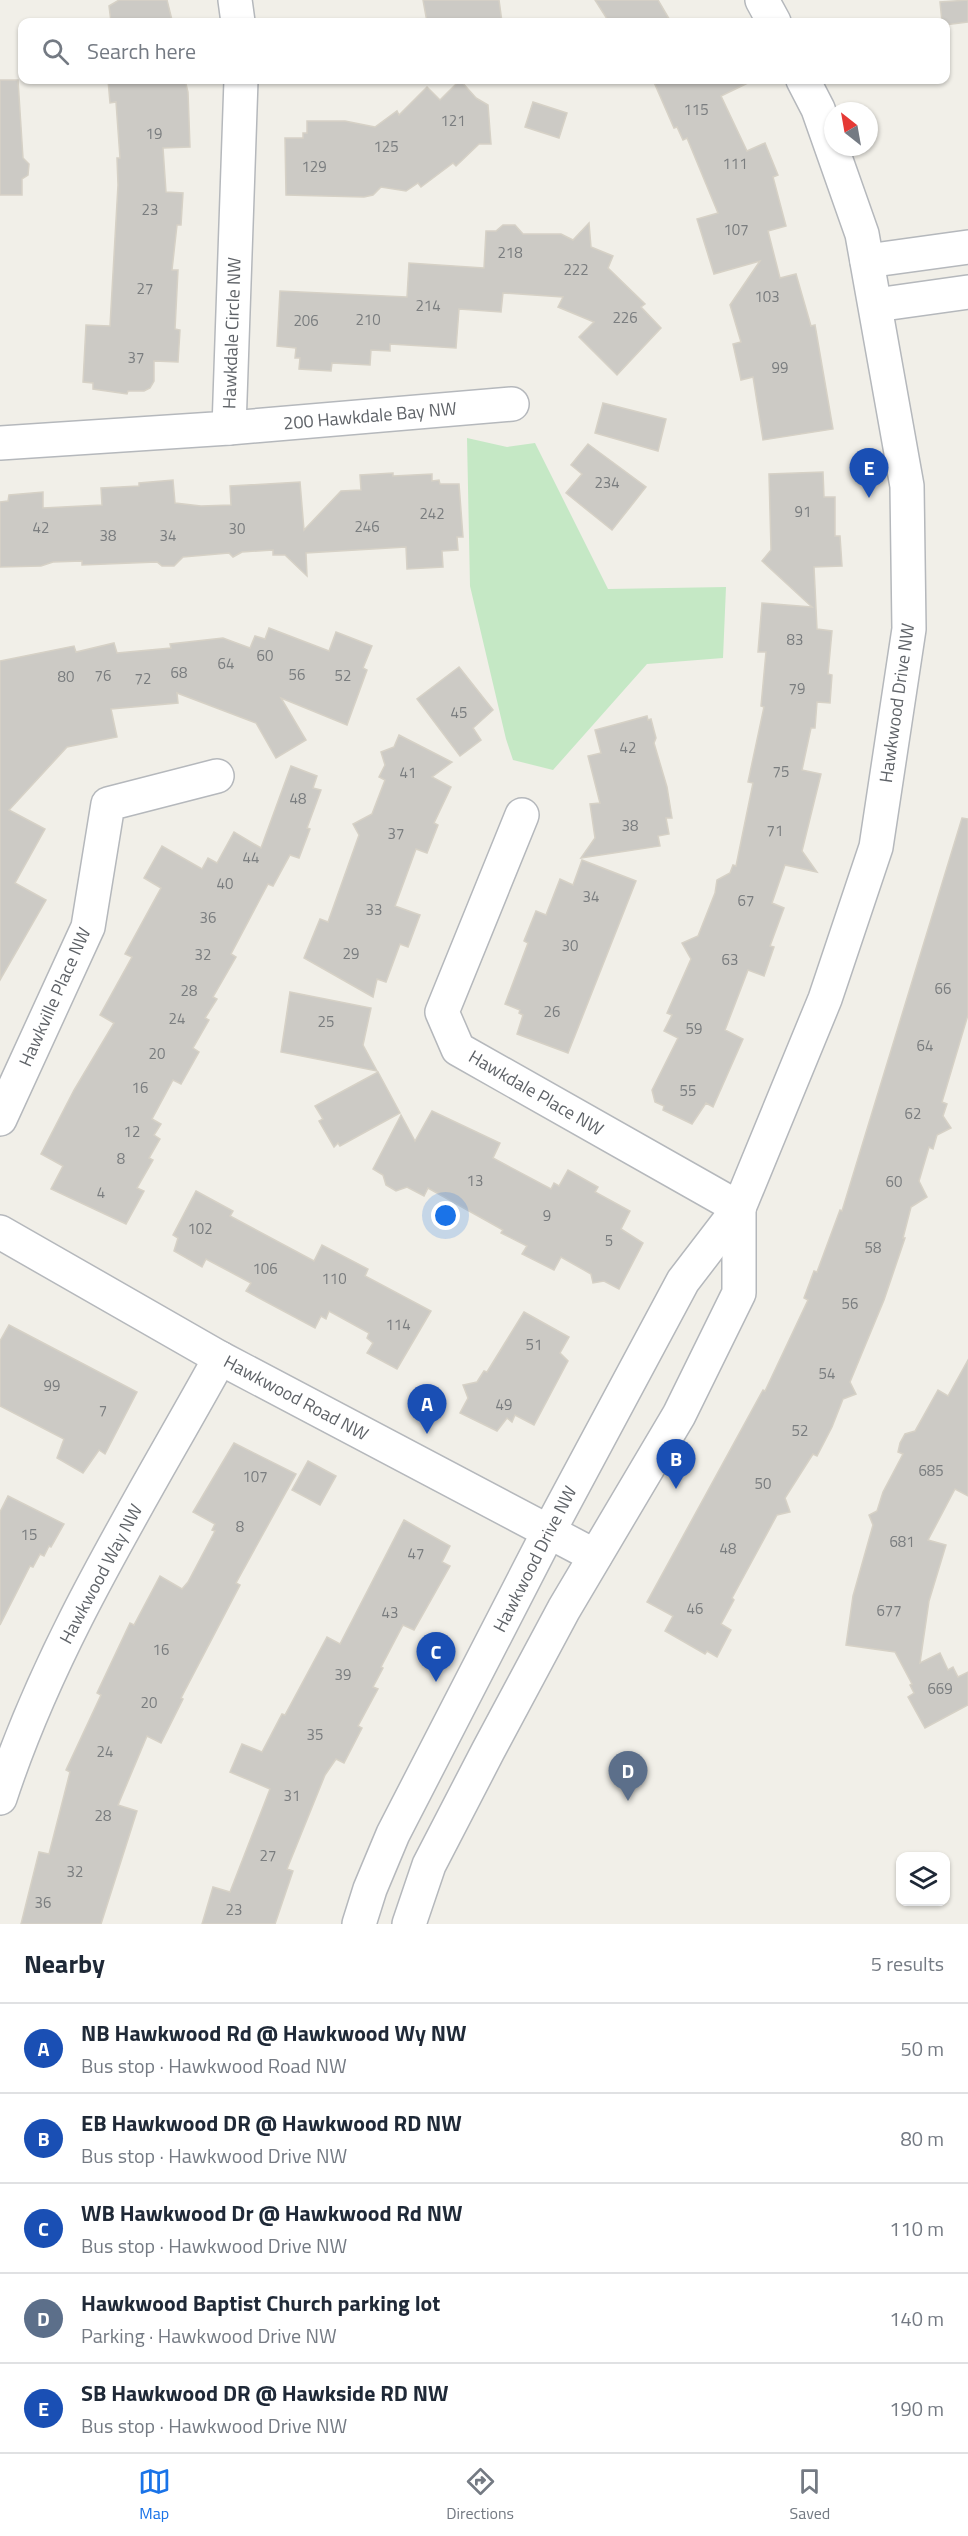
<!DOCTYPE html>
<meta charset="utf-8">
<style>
body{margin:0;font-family:"Titillium Web",sans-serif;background:#f2f2f3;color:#1f2937}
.controls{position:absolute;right:18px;bottom:18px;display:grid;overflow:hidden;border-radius:12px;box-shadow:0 2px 4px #0004}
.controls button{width:54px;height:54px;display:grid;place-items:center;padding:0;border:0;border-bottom:2px solid #e0e1e3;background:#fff;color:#1f2937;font:30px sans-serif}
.compass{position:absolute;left:824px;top:102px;width:54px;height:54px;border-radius:50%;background:#fff;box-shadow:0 2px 4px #0004;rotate:329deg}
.you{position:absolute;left:446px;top:1216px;width:21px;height:21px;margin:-15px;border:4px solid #fff;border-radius:50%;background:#1a73e8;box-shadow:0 0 0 9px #1a73e833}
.badge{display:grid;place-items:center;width:39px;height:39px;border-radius:50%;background:#1a73e8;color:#fff;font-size:20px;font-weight:700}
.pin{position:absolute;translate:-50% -50px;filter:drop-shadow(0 2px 3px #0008)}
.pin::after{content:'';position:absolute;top:32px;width:21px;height:18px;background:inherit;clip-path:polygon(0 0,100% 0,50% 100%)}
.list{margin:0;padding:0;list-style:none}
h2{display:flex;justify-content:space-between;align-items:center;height:78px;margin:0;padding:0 24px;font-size:26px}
h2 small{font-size:20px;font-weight:400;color:#747a83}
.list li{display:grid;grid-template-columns:39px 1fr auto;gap:18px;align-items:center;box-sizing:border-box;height:90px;padding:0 24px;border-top:2px solid #e0e1e3}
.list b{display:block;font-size:22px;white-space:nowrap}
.list p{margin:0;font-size:20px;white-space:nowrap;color:#747a83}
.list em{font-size:20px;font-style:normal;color:#747a83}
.icon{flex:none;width:33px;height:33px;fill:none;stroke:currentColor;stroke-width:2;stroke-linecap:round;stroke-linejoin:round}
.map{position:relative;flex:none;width:968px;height:1924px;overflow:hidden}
.search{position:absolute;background:#fff;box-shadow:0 2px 4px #0004;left:18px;right:18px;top:18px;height:66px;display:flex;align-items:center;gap:15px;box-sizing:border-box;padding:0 21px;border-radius:12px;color:#747a83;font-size:22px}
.sheet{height:528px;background:#fff}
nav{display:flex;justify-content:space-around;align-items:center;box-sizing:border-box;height:84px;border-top:2px solid #e0e1e3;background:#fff;font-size:16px;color:#747a83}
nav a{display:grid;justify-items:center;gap:3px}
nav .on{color:#1a73e8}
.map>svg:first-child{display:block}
.green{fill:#c5e8c5}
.building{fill:#cccac5;stroke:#d6d1c6;stroke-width:1.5}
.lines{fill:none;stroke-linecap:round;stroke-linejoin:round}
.minor-casing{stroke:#b5b8bc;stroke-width:36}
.minor{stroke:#fff;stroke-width:33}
.labels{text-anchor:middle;stroke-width:4.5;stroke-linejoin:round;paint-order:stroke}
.number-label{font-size:15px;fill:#7a7d7f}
.street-label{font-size:18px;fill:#5f6368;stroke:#fff}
</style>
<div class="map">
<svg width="968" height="1924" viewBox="0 0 968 1924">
<rect width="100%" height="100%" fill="#f1efe8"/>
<path class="green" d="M467 438 507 447 535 443 608 589 726 587 723 658 647 664 553 770 513 760 506 739 470 586Z"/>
<g class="building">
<path d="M119 0H167L172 20 111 22 109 6Z"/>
<path d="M423 0H499L502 22H427Z"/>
<path d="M595 0H658L671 22H609Z"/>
<path d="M968 0V22L945 25V22H942L940 2Z"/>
<path d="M0 80H18L23 158 29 164 28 175 22 179V195H0Z"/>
<path d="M108 80H185L188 92 190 147 163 148 166 192 183 193 181 225H177L172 270H178L175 329 180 330 178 362 154 361V381L150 388 144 391H128L127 394 93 389V383L83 382 86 325 110 326 118 185 117 158H120L116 102 110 103Z"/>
<path d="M460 80 476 98 488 105 491 144H479L456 166 453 163 421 187 418 183 406 191 381 187 373 195 364 197 286 195 285 138H303V133H307V121H345L375 127 397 111 399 115 427 87 440 100Z"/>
<path d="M653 80H754L721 96 747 151 765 143 778 175 773 177 786 226 768 231 780 278 796 274 811 326 815 325 833 429 763 440 753 377 741 380 733 344 741 342 730 305 760 261 714 274 697 219 718 213 687 138 683 140 677 127 674 128Z"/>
<path d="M533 102 567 113 559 138 525 127Z"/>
<path d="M589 223 591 247 613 256 608 268 645 304 641 307 661 328 617 375 579 337 594 322 558 307 563 297 503 293 501 312 459 309 456 348 390 344V351L371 350 370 365 332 363 331 371 299 369 300 358H295L296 348 277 346 280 291 407 297 409 263 484 268 486 231H496L503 225H515L523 234H561L573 240Z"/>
<path d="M603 403 666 419 658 451 595 433Z"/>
<path d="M588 444 646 487 612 530 566 493 582 474 571 465Z"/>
<path d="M823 472 824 497H835V536H840L842 566 814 567 817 629 832 631 828 674 832 675 830 703 817 702 815 728H811L802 770 821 774 802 851 817 872 785 865 772 903 784 908 770 946 774 947 764 976 748 970 725 1030 743 1039 713 1107 706 1103 692 1124 663 1110 664 1106 655 1102 652 1090 678 1038 664 1031 672 1015 667 1013 691 959 682 943 698 936 715 893 717 880 730 873 733 865 736 866 753 783 748 782 764 707 761 706 766 652H758L762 603 812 607 762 561 771 550 769 474Z"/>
<path d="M393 473V476L432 474V481L439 480 440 484H459L463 537H457L458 550 442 551 443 567 407 569 406 547 306 553 307 576 285 555H273V550L242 552 233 557 229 553 183 557 174 566H162L157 562 82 565V561L53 562 41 566 0 567V502L8 501 9 495 43 492V508L102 505 101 488 139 486V483L173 480 175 503 201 506 231 505 230 486 300 482 304 530 341 491 361 490 360 475Z"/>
<path d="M269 628 329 651 336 632 372 646 363 668 367 670 347 725 281 698 306 740 276 758 256 723 177 693 178 703 111 709 117 737 67 747 9 810 45 829 15 883 46 900 0 980V661L74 646 76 652 114 643 117 653 171 648 170 644 223 638 250 648 255 636 265 639Z"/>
<path d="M459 667 493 710 473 728 481 740 460 756 417 699Z"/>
<path d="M647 716 648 720 651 719 656 738 654 743 667 787 672 818H666L669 834 658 836 660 846 581 858 595 838 590 804 600 803 588 756 601 753 595 730Z"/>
<path d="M399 735 452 762 432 777 451 787 434 823 438 825 427 853 416 849 395 906 420 915 408 947 400 944 386 982 377 979 373 997 304 958 320 919 328 922 359 835 353 824 372 814 385 780 379 777 385 765 381 752 394 747Z"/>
<path d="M291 766 317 776 313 788 321 790 307 828 310 829 299 858 290 855 273 886 268 884 231 954 236 957 213 997 217 999 205 1018 209 1020 193 1048 199 1052 181 1084 173 1080 152 1119 161 1124 154 1135 160 1139 149 1158 153 1160 137 1188 144 1191 126 1224 51 1189 63 1166 41 1154 74 1090 114 1023 100 1015 132 957 125 954 161 888 144 878 162 846 202 869 208 858 217 863 234 832 261 848Z"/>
<path d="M962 818 968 819V1015L942 1102 947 1104 943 1116 951 1128 937 1135 933 1149 929 1147 919 1181 927 1197 911 1207 903 1238H905L884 1300 850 1382 856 1394 843 1399 832 1427 817 1456 813 1454 785 1498 790 1512 777 1515 732 1598 734 1600 721 1624 731 1630 717 1657 707 1651 705 1654 665 1631 673 1616 647 1602 763 1390 765 1391 808 1300 804 1298 814 1271 817 1272 840 1210 842 1211Z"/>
<path d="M582 860 636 881 568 1053 517 1034 523 1015 519 1013 520 1010 505 1004 528 943 524 941 536 911 546 915 560 879 573 885Z"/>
<path d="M290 992 371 1008 363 1045 377 1071 281 1052Z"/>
<path d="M378 1072 400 1113 340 1146 338 1143 334 1147 319 1121 323 1119 315 1106Z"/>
<path d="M432 1111 500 1143 493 1158 551 1189 554 1183 559 1186 568 1170 598 1187 595 1192 630 1211 621 1229 643 1243 619 1289 604 1281 593 1283 591 1274 561 1257 554 1270 522 1254 527 1246 501 1233 503 1230 428 1188 424 1196 407 1187 396 1191 386 1185 383 1175 373 1169 401 1115 415 1141Z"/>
<path d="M196 1191 233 1211 230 1216 314 1261 322 1245 368 1269 365 1276 431 1311 397 1369 367 1353 373 1343 367 1338 369 1333 329 1311 326 1319 321 1316 315 1328 246 1291 251 1283 206 1259 202 1267 174 1251 178 1238 173 1235Z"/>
<path d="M524 1312 569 1337 560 1353 568 1361 534 1425 515 1415 512 1422 507 1418 497 1431 460 1413 468 1398 463 1385 477 1382 484 1371 487 1372Z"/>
<path d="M9 1325 137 1392 105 1454 99 1450 83 1473 57 1458 64 1439 0 1406V1341Z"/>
<path d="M968 1360V1496L955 1489 928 1540 946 1545 929 1601 920 1663 940 1653 948 1670 953 1667 958 1677 968 1672V1705L925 1728 908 1697 914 1693 910 1685 912 1684 895 1652 846 1645 853 1596 873 1525 869 1515 877 1511 883 1492 903 1454 898 1452 900 1443 905 1434 915 1431 938 1390 948 1396Z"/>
<path d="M234 1443 296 1474 236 1583 240 1585 181 1698 183 1699 161 1743 147 1736 118 1805 137 1811 101 1924H21L39 1852 49 1854 70 1772 66 1770 101 1695 97 1693 130 1623 134 1625 160 1576 182 1589 188 1582 215 1531 212 1530 215 1524 193 1512Z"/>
<path d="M308 1461 336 1476 320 1505 292 1490Z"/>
<path d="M8 1496 64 1524 51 1547 49 1546 44 1556 40 1554 33 1567 30 1566 0 1625V1512Z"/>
<path d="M404 1520 450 1546 442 1562 450 1566 414 1630 403 1625 381 1667 383 1668 373 1687 378 1689 358 1726 362 1728 344 1763 336 1759 325 1775 287 1869 293 1871 275 1924H202L213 1887 230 1892 270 1789 230 1772 242 1744 262 1752 282 1714 285 1715 327 1637 340 1644Z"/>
</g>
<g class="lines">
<g class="minor-casing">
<g id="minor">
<path d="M235 0 238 22"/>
<path d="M762 0 774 22"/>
<path d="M867 261 968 247"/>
<path d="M876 305 968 292"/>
<path d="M229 428 512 404"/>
<path d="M0 443 229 428 241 80"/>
<path d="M522 815 442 1012 458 1049 739 1208"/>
<path d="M0 1119 88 927 108 804 217 776"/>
<path d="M0 1232 220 1358 595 1556"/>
<path d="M0 1798C51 1642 141 1501 220 1358"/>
<path d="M359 1924 370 1889 393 1834 549 1531 683 1281 739 1208 825 999 876 847 909 629 907 486 862 234 818 109 803 80"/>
<path d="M409 1924 429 1865 488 1751 564 1609 679 1415 739 1293V1208"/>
</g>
</g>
<use href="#minor" class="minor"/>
</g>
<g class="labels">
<g class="number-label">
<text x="696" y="115">115</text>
<text x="453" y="126">121</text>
<text x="154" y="139">19</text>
<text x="386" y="152">125</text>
<text x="735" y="169">111</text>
<text x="314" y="172">129</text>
<text x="150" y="215">23</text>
<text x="736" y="235">107</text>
<text x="510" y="258">218</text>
<text x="576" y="275">222</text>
<text x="145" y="294">27</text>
<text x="767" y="302">103</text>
<text x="428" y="311">214</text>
<text x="625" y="323">226</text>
<text x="368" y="325">210</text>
<text x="306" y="326">206</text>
<text x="136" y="363">37</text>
<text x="780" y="373">99</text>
<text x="607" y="488">234</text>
<text x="803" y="517">91</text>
<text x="432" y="519">242</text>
<text x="367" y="532">246</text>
<text x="41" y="533">42</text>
<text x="237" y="534">30</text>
<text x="108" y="541">38</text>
<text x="168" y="541">34</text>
<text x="795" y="645">83</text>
<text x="265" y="661">60</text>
<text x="226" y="669">64</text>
<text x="179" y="678">68</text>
<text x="297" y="680">56</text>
<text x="103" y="681">76</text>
<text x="343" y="681">52</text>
<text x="66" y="682">80</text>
<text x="143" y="684">72</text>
<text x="797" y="694">79</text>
<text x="459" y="718">45</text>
<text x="628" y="753">42</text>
<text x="781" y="777">75</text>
<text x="408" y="778">41</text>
<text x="298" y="804">48</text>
<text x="630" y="831">38</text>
<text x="775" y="836">71</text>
<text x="396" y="839">37</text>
<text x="251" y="863">44</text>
<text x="225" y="889">40</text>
<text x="591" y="902">34</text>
<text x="746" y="906">67</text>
<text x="374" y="915">33</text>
<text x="208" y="923">36</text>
<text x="570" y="951">30</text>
<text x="351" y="959">29</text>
<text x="203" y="960">32</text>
<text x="730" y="965">63</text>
<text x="943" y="994">66</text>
<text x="189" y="996">28</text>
<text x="552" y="1017">26</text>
<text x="177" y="1024">24</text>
<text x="326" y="1027">25</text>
<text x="694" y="1034">59</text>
<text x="925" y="1051">64</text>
<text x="157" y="1059">20</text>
<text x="140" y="1093">16</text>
<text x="688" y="1096">55</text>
<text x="913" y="1119">62</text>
<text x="132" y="1137">12</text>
<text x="121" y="1164">8</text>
<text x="475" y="1186">13</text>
<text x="894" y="1187">60</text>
<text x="101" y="1198">4</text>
<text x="547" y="1221">9</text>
<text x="200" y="1234">102</text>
<text x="609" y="1246">5</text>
<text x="873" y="1253">58</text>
<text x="265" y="1274">106</text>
<text x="334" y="1284">110</text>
<text x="850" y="1309">56</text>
<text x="398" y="1330">114</text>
<text x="534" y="1350">51</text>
<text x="827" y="1379">54</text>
<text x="52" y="1391">99</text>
<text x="504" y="1410">49</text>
<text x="103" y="1416">7</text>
<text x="800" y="1436">52</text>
<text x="931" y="1476">685</text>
<text x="255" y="1482">107</text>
<text x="763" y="1489">50</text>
<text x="240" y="1532">8</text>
<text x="29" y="1540">15</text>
<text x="902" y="1547">681</text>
<text x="728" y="1554">48</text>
<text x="416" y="1559">47</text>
<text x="695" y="1614">46</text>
<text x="889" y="1616">677</text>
<text x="390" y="1618">43</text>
<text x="161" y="1655">16</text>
<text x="343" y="1680">39</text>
<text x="940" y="1694">669</text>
<text x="149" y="1708">20</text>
<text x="315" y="1740">35</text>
<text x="105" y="1757">24</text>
<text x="292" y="1801">31</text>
<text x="103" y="1821">28</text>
<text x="268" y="1861">27</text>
<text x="75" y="1877">32</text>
<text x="43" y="1908">36</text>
<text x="234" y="1915">23</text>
</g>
<g class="street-label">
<text transform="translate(232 333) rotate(-88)" y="6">Hawkdale Circle NW</text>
<text transform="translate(370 416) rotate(-5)" y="6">200 Hawkdale Bay NW</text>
<text transform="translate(897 703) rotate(-82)" y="6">Hawkwood Drive NW</text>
<text transform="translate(55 997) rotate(-66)" y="6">Hawkville Place NW</text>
<text transform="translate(536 1093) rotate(30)" y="6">Hawkdale Place NW</text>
<text transform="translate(296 1398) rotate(28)" y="6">Hawkwood Road NW</text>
<text transform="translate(535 1559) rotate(-63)" y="6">Hawkwood Drive NW</text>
<text transform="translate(101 1574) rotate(-62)" y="6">Hawkwood Way NW</text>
</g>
</g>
</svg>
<div class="controls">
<button><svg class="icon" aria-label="layers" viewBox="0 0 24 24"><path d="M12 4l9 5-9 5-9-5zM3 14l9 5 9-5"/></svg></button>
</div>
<svg class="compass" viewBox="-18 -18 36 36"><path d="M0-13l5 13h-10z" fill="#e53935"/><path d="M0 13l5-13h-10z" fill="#747a83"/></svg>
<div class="you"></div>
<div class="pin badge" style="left:427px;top:1434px;background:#1a4fb4">A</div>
<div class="pin badge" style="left:676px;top:1489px;background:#1a4fb4">B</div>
<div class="pin badge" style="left:436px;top:1682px;background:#1a4fb4">C</div>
<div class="pin badge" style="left:628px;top:1801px;background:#5c6f8a">D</div>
<div class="pin badge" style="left:869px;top:498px;background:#1a4fb4">E</div>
<div class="search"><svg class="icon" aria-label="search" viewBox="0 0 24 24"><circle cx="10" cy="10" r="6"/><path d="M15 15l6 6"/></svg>Search here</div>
</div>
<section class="sheet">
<h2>Nearby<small>5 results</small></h2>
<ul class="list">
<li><span class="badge" style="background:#1a4fb4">A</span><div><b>NB Hawkwood Rd @ Hawkwood Wy NW</b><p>Bus stop · Hawkwood Road NW</p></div><em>50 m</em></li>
<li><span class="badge" style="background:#1a4fb4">B</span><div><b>EB Hawkwood DR @ Hawkwood RD NW</b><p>Bus stop · Hawkwood Drive NW</p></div><em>80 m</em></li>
<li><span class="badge" style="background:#1a4fb4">C</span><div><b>WB Hawkwood Dr @ Hawkwood Rd NW</b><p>Bus stop · Hawkwood Drive NW</p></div><em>110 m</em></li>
<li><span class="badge" style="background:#5c6f8a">D</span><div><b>Hawkwood Baptist Church parking lot</b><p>Parking · Hawkwood Drive NW</p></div><em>140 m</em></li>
<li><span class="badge" style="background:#1a4fb4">E</span><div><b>SB Hawkwood DR @ Hawkside RD NW</b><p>Bus stop · Hawkwood Drive NW</p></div><em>190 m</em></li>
</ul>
</section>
<nav>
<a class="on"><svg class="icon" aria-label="map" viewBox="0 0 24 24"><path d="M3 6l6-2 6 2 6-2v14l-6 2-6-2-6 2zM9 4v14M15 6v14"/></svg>Map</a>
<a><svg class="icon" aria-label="directions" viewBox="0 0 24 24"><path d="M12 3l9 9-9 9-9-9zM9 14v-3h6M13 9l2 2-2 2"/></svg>Directions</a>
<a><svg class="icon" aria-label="saved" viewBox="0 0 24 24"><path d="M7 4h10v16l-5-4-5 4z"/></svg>Saved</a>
</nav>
